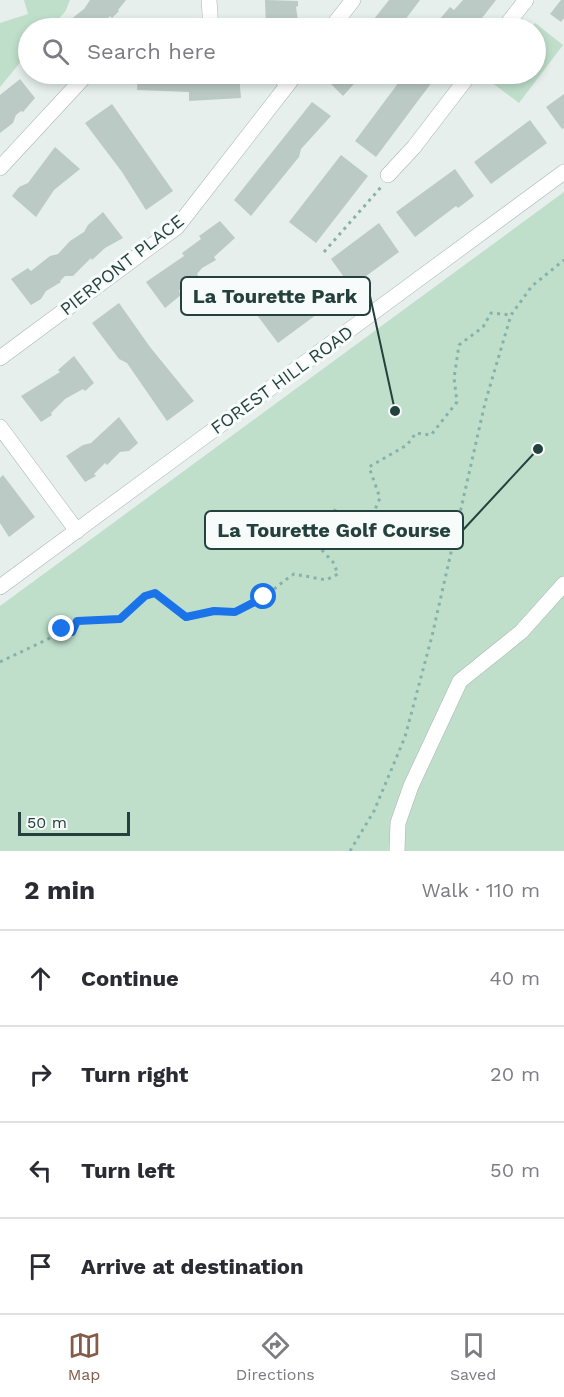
<!DOCTYPE html>
<meta charset="utf-8">
<style>
body{margin:0;font-family:"Work Sans",sans-serif;background:#f2f2f3;color:#2b2b33}
.scale{position:absolute;left:18px;bottom:15px;width:112px;box-sizing:border-box;padding-left:6px;border:3px solid #24413d;border-top:0;font-size:16px;line-height:21px;white-space:nowrap;color:#24413d;-webkit-text-stroke:4px #f7fbf9;paint-order:stroke}
.stop{position:absolute;width:18px;height:18px;margin:-14px;border:4px solid #1a73e8;border-radius:50%;background:#fff}
.stop.end{background:#1a73e8;border-color:#fff;box-shadow:0 2px 6px #0008}
.list{margin:0;padding:0;list-style:none}
h2{display:flex;justify-content:space-between;align-items:center;height:78px;margin:0;padding:0 24px;font-size:26px}
h2 small{font-size:20px;font-weight:400;color:#7c7c81}
.list li{display:grid;grid-template-columns:39px 1fr auto;gap:18px;align-items:center;box-sizing:border-box;height:96px;padding:0 24px;border-top:2px solid #e1e1e2}
.list b{display:block;font-size:22px;white-space:nowrap}
.list em{font-size:20px;font-style:normal;color:#7c7c81}
.icon{flex:none;width:33px;height:33px;fill:none;stroke:currentColor;stroke-width:2;stroke-linecap:round;stroke-linejoin:round}
.map{position:relative;flex:none;width:564px;height:851px;overflow:hidden}
.search{position:absolute;background:#fff;box-shadow:0 3px 9px #0003;left:18px;right:18px;top:18px;height:66px;display:flex;align-items:center;gap:15px;box-sizing:border-box;padding:0 21px;border-radius:33px;color:#7c7c81;font-size:22px}
.sheet{height:462px;background:#fff}
nav{display:flex;justify-content:space-around;align-items:center;box-sizing:border-box;height:84px;border-top:2px solid #e1e1e2;background:#fff;font-size:16px;color:#7c7c81}
nav a{display:grid;justify-items:center;gap:3px}
nav .on{color:#855a48}
.map>svg:first-child{display:block}
.green{fill:#bfdfcb}
.building{fill:#bbcac5}
.lines{fill:none;stroke-linecap:round;stroke-linejoin:round}
.minor-casing{stroke:#a8b7b4;stroke-width:16}
.path{stroke:#86b2a9;stroke-width:3;stroke-dasharray:3 4.5;stroke-linecap:butt}
.minor{stroke:#fff;stroke-width:15}
.route{stroke:#1a73e8;stroke-width:8}
.labels{text-anchor:middle;stroke-width:6;stroke-linejoin:round;paint-order:stroke}
.street-label{font-size:18px;fill:#24413d;stroke:#f7fbf9}
.leader{fill:none;stroke:#24413d;stroke-width:2}
.callout-dot{fill:#24413d;stroke:#f7fbf9;stroke-width:2}
.callout{fill:#f7fbf9;stroke:#24413d;stroke-width:2}
.callout-label{font-size:20px;text-anchor:middle;font-weight:bold;fill:#24413d}
</style>
<div class="map">
<svg width="564" height="851" viewBox="0 0 564 851">
<rect width="100%" height="100%" fill="#e6efec"/>
<g class="green">
<path d="M24 0H70L65 12 50 28H28V53L0 87V23L28 14Z"/>
<path d="M535 23 563 45 519 103 491 82 497 74H536V28H531Z"/>
<path d="M564 192V851H0V606Z"/>
</g>
<g class="building">
<path d="M90 0H126L118 10 119 11 112 18 110 16 99 28H68L66 26 70 20 84 9Z"/>
<path d="M265 0 298 1V6L296 7 299 28H266Z"/>
<path d="M389 0H420L399 28H367Z"/>
<path d="M463 0H496L475 27 477 28H451L440 19 450 7 454 10Z"/>
<path d="M561 0H564V18L561 22 550 14Z"/>
<path d="M138 74H239L241 98 189 101V92L137 90Z"/>
<path d="M331 74H363L343 96 326 79Z"/>
<path d="M405 74H438L376 157 355 141Z"/>
<path d="M20 79 35 98 23 112 21 111 16 115 13 123 0 133V95Z"/>
<path d="M564 94V128L562 129 546 107Z"/>
<path d="M312 102 331 116 301 149 299 157 251 216 234 200Z"/>
<path d="M112 104 173 191 146 210 122 172 85 123Z"/>
<path d="M530 120 547 143 491 184 474 162Z"/>
<path d="M55 147 80 169 54 190 36 217 12 196 19 187 28 183Z"/>
<path d="M341 155 368 176 316 243 289 222Z"/>
<path d="M455 169 474 196 458 208 456 206 415 237 396 212Z"/>
<path d="M103 212 123 238 105 248 92 260 91 258 73 276H65L60 281 61 282 46 291 41 299 31 305 11 279 28 268 31 271 50 256 58 254 70 241 84 232 88 225Z"/>
<path d="M220 221 235 238 214 257 216 260 202 268 197 274 199 277 184 285 179 291 181 295 165 308 146 282 184 256 182 253 201 239 199 236Z"/>
<path d="M379 223 399 252 351 287 331 259Z"/>
<path d="M303 281 324 309 278 343 257 315Z"/>
<path d="M119 303 150 347 194 401 167 421 127 363 119 359 92 323Z"/>
<path d="M74 356 94 383 85 391 83 389 65 399 51 413 52 415 41 422 21 396 60 372 58 370Z"/>
<path d="M119 417 138 443 129 451 120 452 107 465 105 463 94 474 96 476 85 482 66 456 83 445 91 443Z"/>
<path d="M3 475 35 517 9 537 0 523V478Z"/>
</g>
<g class="lines">
<g class="minor-casing">
<g id="minor">
<path d="M209 0 211 28"/>
<path d="M138 28H195"/>
<path d="M331 28 353 0"/>
<path d="M504 28 526 0"/>
<path d="M275 74 288 83"/>
<path d="M0 168 87 74"/>
<path d="M388 175 414 147 470 74"/>
<path d="M0 358 177 227 296 74"/>
<path d="M0 427 77 531"/>
<path d="M0 587 564 172"/>
<path d="M397 851 398 823 411 786 460 681 521 632 564 584"/>
</g>
</g>
<g class="path">
<path d="M324 252 382 186"/>
<path d="M0 662 48 639 61 629 72 632 77 621 121 619 145 596 155 593 186 617C202 612 217 614 233 612 256 609 275 586 294 574L326 580 338 574 333 562 321 549 316 529 324 514 334 510 362 524 373 514 380 498 369 467 407 445 416 433 431 435 457 402 454 378 459 345 483 327 491 313 511 315"/>
<path d="M350 851 374 811 405 737 432 636 485 403 511 315 532 286 564 260"/>
</g>
<use href="#minor" class="minor"/>
</g>
<g class="lines">
<path class="route" d="M62 629 72 632 77 621 120 619 145 596 155 593 186 617 214 611 235 612 264 597"/>
</g>
<g class="labels">
<g class="street-label">
<text transform="translate(122 265) rotate(-38)" y="6">PIERPONT PLACE</text>
<text transform="translate(282 380) rotate(-36)" y="6">FOREST HILL ROAD</text>
</g>
</g>
<path class="leader" d="M395 411L370 296M538 449L463 530"/>
<g class="callout-dot">
<circle cx="395" cy="411" r="6"/>
<circle cx="538" cy="449" r="6"/>
</g>
<g class="callout">
<rect x="181" y="277" width="189" height="38" rx="6"/>
<rect x="205" y="511" width="258" height="38" rx="6"/>
</g>
<g class="callout-label">
<text x="275" y="303">La Tourette Park</text>
<text x="334" y="537">La Tourette Golf Course</text>
</g>
</svg>
<div class="scale">50 m</div>
<div class="stop" style="left:264px;top:597px"></div>
<div class="stop end" style="left:62px;top:629px"></div>
<div class="search"><svg class="icon" aria-label="search" viewBox="0 0 24 24"><circle cx="10" cy="10" r="6"/><path d="M15 15l6 6"/></svg>Search here</div>
</div>
<section class="sheet">
<h2>2 min<small>Walk · 110 m</small></h2>
<ul class="list">
<li><svg class="icon" aria-label="ahead" viewBox="0 0 24 24"><path d="M12 20V5M6 11l6-6 6 6"/></svg><div><b>Continue</b></div><em>40 m</em></li>
<li><svg class="icon" aria-label="right" viewBox="0 0 24 24"><path d="M7 20v-9h11M14 6l5 5-5 5"/></svg><div><b>Turn right</b></div><em>20 m</em></li>
<li><svg class="icon" aria-label="left" viewBox="0 0 24 24"><path d="M17 20v-9H6M10 6l-5 5 5 5"/></svg><div><b>Turn left</b></div><em>50 m</em></li>
<li><svg class="icon" aria-label="arrive" viewBox="0 0 24 24"><path d="M6 21V4h12l-3 4 3 4H6"/></svg><div><b>Arrive at destination</b></div></li>
</ul>
</section>
<nav>
<a class="on"><svg class="icon" aria-label="map" viewBox="0 0 24 24"><path d="M3 6l6-2 6 2 6-2v14l-6 2-6-2-6 2zM9 4v14M15 6v14"/></svg>Map</a>
<a><svg class="icon" aria-label="directions" viewBox="0 0 24 24"><path d="M12 3l9 9-9 9-9-9zM9 14v-3h6M13 9l2 2-2 2"/></svg>Directions</a>
<a><svg class="icon" aria-label="saved" viewBox="0 0 24 24"><path d="M7 4h10v16l-5-4-5 4z"/></svg>Saved</a>
</nav>
